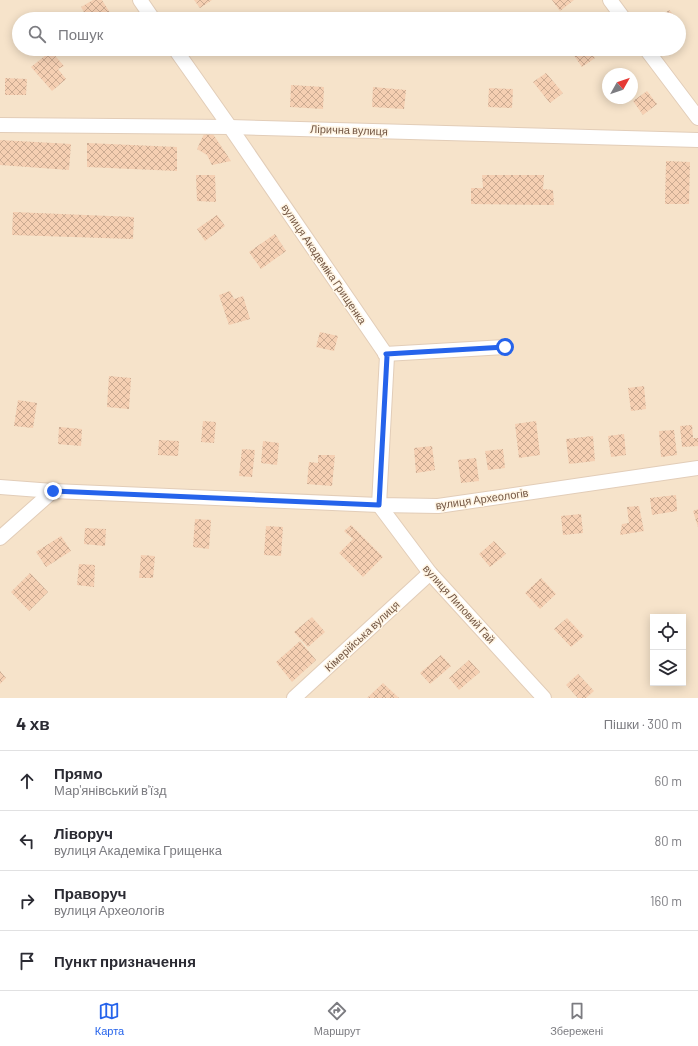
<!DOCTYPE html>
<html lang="uk">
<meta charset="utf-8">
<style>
body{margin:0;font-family:Barlow,sans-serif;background:#f2f2f3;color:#2b2b33}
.controls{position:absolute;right:12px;bottom:12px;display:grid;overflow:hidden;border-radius:0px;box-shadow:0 2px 10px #0003}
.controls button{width:36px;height:36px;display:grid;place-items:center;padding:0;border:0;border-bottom:1px solid #e1e1e2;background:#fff;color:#2b2b33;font:20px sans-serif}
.compass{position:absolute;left:602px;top:68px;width:36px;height:36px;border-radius:50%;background:#fff;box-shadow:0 2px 10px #0003;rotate:50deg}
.stop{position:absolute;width:12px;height:12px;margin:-9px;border:3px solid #2563eb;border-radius:50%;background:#fff}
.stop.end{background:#2563eb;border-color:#fff;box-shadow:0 1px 4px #0008}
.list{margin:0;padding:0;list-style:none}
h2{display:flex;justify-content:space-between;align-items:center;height:52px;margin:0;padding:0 16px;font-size:17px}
h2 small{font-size:13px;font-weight:400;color:#7c7c81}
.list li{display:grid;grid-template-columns:26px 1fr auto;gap:12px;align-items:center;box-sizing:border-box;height:60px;padding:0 16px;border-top:1px solid #e1e1e2}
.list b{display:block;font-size:15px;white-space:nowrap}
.list p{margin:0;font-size:13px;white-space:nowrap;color:#7c7c81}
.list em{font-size:13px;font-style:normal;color:#7c7c81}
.icon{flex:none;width:22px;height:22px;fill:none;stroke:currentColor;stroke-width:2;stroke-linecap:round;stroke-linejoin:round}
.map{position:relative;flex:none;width:698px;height:698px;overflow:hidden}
.search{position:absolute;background:#fff;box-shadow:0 2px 10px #0003;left:12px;right:12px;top:12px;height:44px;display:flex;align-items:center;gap:10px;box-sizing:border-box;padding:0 14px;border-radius:22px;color:#7c7c81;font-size:15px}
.sheet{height:292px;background:#fff}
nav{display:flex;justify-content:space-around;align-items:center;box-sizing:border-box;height:56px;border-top:1px solid #e1e1e2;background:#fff;font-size:11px;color:#7c7c81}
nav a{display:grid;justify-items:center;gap:2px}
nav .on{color:#2563eb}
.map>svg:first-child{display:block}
.residential{fill:#f6e3ca;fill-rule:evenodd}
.building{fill:url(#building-cross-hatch)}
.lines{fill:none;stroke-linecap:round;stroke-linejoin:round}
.minor-casing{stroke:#e2cdb8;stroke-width:16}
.minor{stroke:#fff;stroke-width:14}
.route{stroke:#2563eb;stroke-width:5}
.labels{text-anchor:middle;stroke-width:3;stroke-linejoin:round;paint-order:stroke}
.street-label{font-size:11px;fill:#745744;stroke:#fff5e4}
</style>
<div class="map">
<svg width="698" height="698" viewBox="0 0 698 698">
<defs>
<pattern id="building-cross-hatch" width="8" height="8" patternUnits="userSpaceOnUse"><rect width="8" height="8" fill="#f5cfb2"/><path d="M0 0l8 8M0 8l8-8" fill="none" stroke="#cbab92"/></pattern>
</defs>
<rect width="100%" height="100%" fill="#fef2dc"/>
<path class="residential" d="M0 0H698V698H0ZM19 19H679V49H19ZM608 74H632V98H608ZM653 617H683V683H653Z"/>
<g class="building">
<path d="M93 0H102L112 16 108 19H88L81 7Z"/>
<path d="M194 0H212L200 8Z"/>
<path d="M552 0H574L560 11Z"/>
<path d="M669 10 678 19H657Z"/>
<path d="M572 49H588L595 58 582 67 570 50Z"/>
<path d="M51 51 64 66 58 69 66 79 52 91 31 67Z"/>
<path d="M546 73 563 93 550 103 533 82Z"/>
<path d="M5 78 27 79 26 95H5Z"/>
<path d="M291 85 324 87 323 109 290 107Z"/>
<path d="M373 87 406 90 404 109 372 107Z"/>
<path d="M489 88 513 89 512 108 488 107Z"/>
<path d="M647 91 657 104 643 115 633 101Z"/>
<path d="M204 134H213L231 161 212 165 207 155 197 149Z"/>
<path d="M0 140 71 144 69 170 0 165Z"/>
<path d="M87 143 177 147V171L87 167Z"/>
<path d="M666 161 690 162 689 204H665Z"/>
<path d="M196 175H215L216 202 197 201Z"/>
<path d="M482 175H544L543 189 553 190 554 205 471 204V188H483Z"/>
<path d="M13 212 134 217 133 239 12 235Z"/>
<path d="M217 215 225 226 205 241 197 229Z"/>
<path d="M275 234 286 251 261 269 249 252Z"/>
<path d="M230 291 234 299 243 296 250 319 229 325 219 295Z"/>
<path d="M320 332 338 336 334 351 316 347Z"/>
<path d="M109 376 131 378 129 409 107 407Z"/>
<path d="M644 386 646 409 631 411 628 388Z"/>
<path d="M18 400 37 403 33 428 14 426Z"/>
<path d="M203 421 216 422 214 443 201 442Z"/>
<path d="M536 421 540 455 519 458 515 424Z"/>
<path d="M692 425 693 438H698V446L682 447 680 426Z"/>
<path d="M59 427 82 429 81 446 58 444Z"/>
<path d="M674 430 677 455 661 457 659 431Z"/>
<path d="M624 434 626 455 611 457 608 436Z"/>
<path d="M593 436 595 461 569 464 566 439Z"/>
<path d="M159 440 179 441 178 456 158 455Z"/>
<path d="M263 441 279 443 277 465 261 463Z"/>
<path d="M432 446 435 470 416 473 414 448Z"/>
<path d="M242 449 255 450 252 477 239 476Z"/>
<path d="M503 449 505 468 488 470 485 451Z"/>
<path d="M318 455H335L332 486 307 484 309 462 318 463Z"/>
<path d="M476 458 479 481 461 483 458 460Z"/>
<path d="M676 495 677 511 652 515 650 498Z"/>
<path d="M639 506 644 531 620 535 622 524 629 523 627 507Z"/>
<path d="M698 509V527L693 511Z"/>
<path d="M581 514 583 533 563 535 561 516Z"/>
<path d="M195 519 211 520 209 549 193 547Z"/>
<path d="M351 525 383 557 363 577 339 553 353 539 344 531Z"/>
<path d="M266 526 283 527 281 556 264 555Z"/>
<path d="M85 528 106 529 105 546 84 544Z"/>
<path d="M61 536 71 551 46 567 36 552Z"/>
<path d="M494 541 506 554 490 567 479 554Z"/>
<path d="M141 555 155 556 153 578H139Z"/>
<path d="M79 564 95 565 94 587 77 585Z"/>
<path d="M30 573 48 592 29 611 11 592Z"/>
<path d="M541 578 556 594 540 609 525 593Z"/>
<path d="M312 617 325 632 308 647 294 632Z"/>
<path d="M567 618 584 636 571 647 554 629Z"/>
<path d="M300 641 316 660 292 682 276 662Z"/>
<path d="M441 655 451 666 430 684 420 673Z"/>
<path d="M469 660 480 672 459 690 449 678Z"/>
<path d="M0 671 6 678 0 684Z"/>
<path d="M578 674 594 691 586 698H578L566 685Z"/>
<path d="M383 683 399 698H367Z"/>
</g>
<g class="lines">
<g class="minor-casing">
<g id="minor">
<path d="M140 0 153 19"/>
<path d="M610 0 624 19"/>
<path d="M175 49 230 127 387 356 379 505 430 573 544 698"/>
<path d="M646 49 698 118"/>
<path d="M0 125 230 127 698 140"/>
<path d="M385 354 505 347"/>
<path d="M0 487 53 491 379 505 438 506 698 468"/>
<path d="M0 538 53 491"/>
<path d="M294 698 430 573"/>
</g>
</g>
<use href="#minor" class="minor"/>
</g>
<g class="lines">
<path class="route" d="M53 491 379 505 387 356 386 354 505 347"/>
</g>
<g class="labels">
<g class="street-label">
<text transform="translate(349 130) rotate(2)" y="4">Лірична вулиця</text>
<text transform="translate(324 264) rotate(56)" y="4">вулиця Академіка Грищенка</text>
<text transform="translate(482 499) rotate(-8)" y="4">вулиця Археологів</text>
<text transform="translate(459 604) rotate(48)" y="4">вулиця Липовий Гай</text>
<text transform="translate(362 636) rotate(-43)" y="4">Кімерійська вулиця</text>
</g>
</g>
</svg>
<div class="controls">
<button><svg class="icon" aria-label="locate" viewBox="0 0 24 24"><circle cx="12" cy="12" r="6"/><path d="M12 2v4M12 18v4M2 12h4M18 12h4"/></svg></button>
<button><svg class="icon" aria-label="layers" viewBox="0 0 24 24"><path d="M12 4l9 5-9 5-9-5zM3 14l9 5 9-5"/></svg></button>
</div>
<svg class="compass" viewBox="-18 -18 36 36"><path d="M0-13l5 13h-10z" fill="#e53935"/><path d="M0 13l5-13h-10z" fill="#7c7c81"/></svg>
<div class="stop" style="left:505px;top:347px"></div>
<div class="stop end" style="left:53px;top:491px"></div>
<div class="search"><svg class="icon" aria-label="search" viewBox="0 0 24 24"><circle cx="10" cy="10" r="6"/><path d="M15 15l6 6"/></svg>Пошук</div>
</div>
<section class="sheet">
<h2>4 хв<small>Пішки · 300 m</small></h2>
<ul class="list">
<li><svg class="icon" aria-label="ahead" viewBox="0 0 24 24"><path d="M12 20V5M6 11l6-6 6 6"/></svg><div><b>Прямо</b><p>Мар'янівський в'їзд</p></div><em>60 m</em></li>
<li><svg class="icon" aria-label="left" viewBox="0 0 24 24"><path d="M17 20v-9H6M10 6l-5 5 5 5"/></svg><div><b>Ліворуч</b><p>вулиця Академіка Грищенка</p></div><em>80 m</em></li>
<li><svg class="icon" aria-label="right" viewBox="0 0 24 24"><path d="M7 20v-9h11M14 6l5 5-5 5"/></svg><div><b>Праворуч</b><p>вулиця Археологів</p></div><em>160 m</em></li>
<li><svg class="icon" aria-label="arrive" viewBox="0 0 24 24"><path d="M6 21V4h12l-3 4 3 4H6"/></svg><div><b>Пункт призначення</b></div></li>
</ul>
</section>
<nav>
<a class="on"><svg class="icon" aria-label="map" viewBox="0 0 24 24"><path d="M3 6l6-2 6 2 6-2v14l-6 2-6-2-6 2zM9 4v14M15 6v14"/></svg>Карта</a>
<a><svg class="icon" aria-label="directions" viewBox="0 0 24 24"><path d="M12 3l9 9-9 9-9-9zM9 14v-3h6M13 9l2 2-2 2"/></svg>Маршрут</a>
<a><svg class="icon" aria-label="saved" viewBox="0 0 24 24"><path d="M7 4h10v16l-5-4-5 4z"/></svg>Збережені</a>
</nav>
